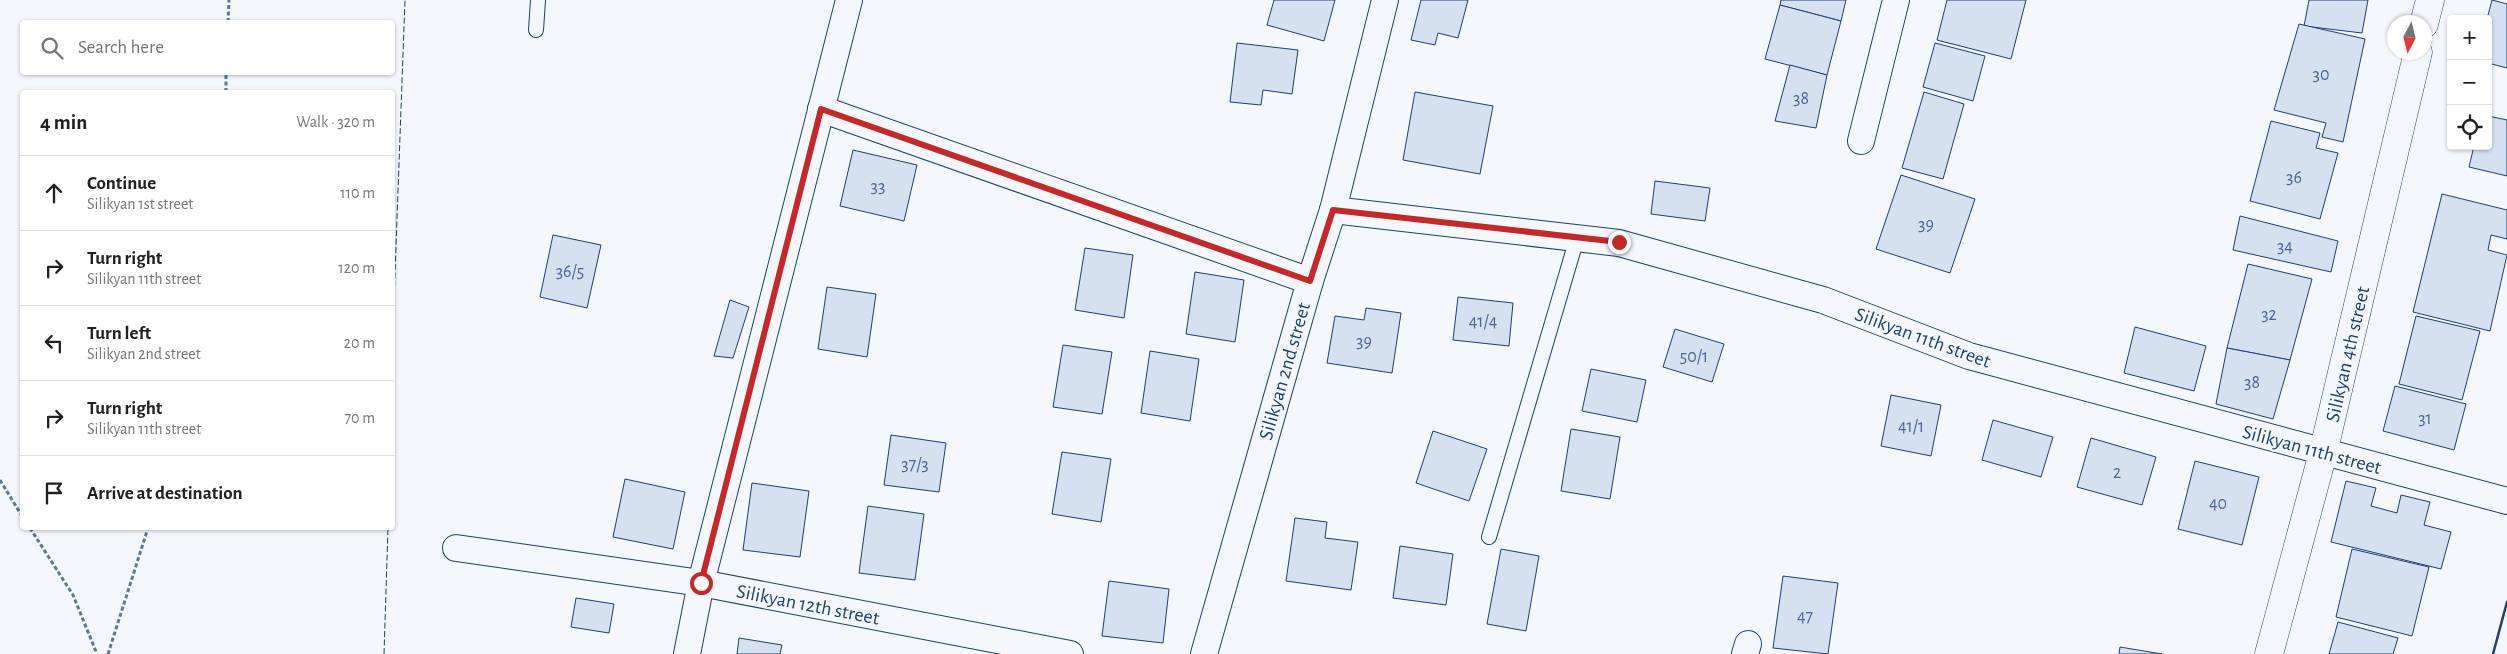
<!DOCTYPE html>
<meta charset="utf-8">
<style>
body{margin:0;font-family:"Alegreya Sans",sans-serif;background:#f6f6f6;color:#202124}
.controls{position:absolute;right:15px;top:15px;display:grid;overflow:hidden;border-radius:5px;box-shadow:0 1px 4px #0004}
.controls button{width:45px;height:45px;display:grid;place-items:center;padding:0;border:0;border-bottom:1px solid #e0e0e0;background:#fff;color:#202124;font:25px sans-serif}
.compass{position:absolute;left:2387px;top:15px;width:45px;height:45px;border-radius:50%;background:#fff;box-shadow:0 1px 4px #0004;rotate:187deg}
.stop{position:absolute;width:15px;height:15px;margin:-11px;border:4px solid #c62828;border-radius:50%;background:#fff}
.stop.end{background:#c62828;border-color:#fff;box-shadow:0 1px 5px #0008}
.list{margin:0;padding:0;list-style:none}
h2{display:flex;justify-content:space-between;align-items:center;height:65px;margin:0;padding:0 20px;font-size:21px}
h2 small{font-size:16px;font-weight:400;color:#757577}
.list li{display:grid;grid-template-columns:32px 1fr auto;gap:15px;align-items:center;box-sizing:border-box;height:75px;padding:0 20px;border-top:1px solid #e0e0e0}
.list b{display:block;font-size:19px;white-space:nowrap}
.list p{margin:0;font-size:16px;white-space:nowrap;color:#757577}
.list em{font-size:16px;font-style:normal;color:#757577}
.icon{flex:none;width:28px;height:28px;fill:none;stroke:currentColor;stroke-width:2;stroke-linecap:round;stroke-linejoin:round}
.map{position:relative;flex:none;width:2507px;height:654px;overflow:hidden}
.search{position:absolute;background:#fff;box-shadow:0 1px 4px #0004;left:20px;top:20px;width:375px;height:55px;display:flex;align-items:center;gap:12px;box-sizing:border-box;padding:0 18px;border-radius:5px;color:#757577;font-size:19px}
.panel{position:absolute;background:#fff;box-shadow:0 1px 4px #0004;left:20px;top:90px;width:375px;height:440px;border-radius:5px}
.map>svg:first-child{display:block}
.building{fill:#d5e0f0;stroke:#1d3f73}
.lines{fill:none;stroke-linecap:round;stroke-linejoin:round}
.lane-casing{stroke:#1d3f73;stroke-width:16}
.street-casing{stroke:#1d3f73;stroke-width:28}
.secondary-casing{stroke:#1d3f73;stroke-width:29}
.path{stroke:#5e769c;stroke-width:3;stroke-dasharray:4 2.5;stroke-linecap:butt}
.lane{stroke:#f4f7fb;stroke-width:14}
.street{stroke:#f4f7fb;stroke-width:26}
.secondary{stroke:#f4f7fb;stroke-width:28}
.fence{stroke:#1d3f73;stroke-width:1;stroke-dasharray:6 2.5;stroke-linecap:butt}
.wall{stroke:#1d3f73;stroke-width:2.5}
.route{stroke:#c62828;stroke-width:6}
.labels{text-anchor:middle;stroke-width:4;stroke-linejoin:round;paint-order:stroke}
.number-label{font-size:18px;fill:#4b6792}
.street-label{font-size:20px;fill:#1d3f73;stroke:#f4f7fb}
</style>
<div class="map">
<svg width="2507" height="654" viewBox="0 0 2507 654">
<rect width="100%" height="100%" fill="#f4f7fb"/>
<g class="building">
<path d="M1274 0H1335L1324 41 1267 25Z"/>
<path d="M1421 0H1468L1458 38 1438 33 1435 45 1411 40Z"/>
<path d="M1781 0H1846L1841 21 1780 5Z"/>
<path d="M1947 0H2026L2011 59 1937 40Z"/>
<path d="M2309 0H2368L2362 33 2304 26Z"/>
<path d="M2492 0 2507 4V68L2488 63 2487 19Z"/>
<path d="M1780 5 1841 21 1827 75 1765 59Z"/>
<path d="M2299 24 2365 39 2343 142 2322 137 2326 123 2274 110Z"/>
<path d="M1237 43 1298 50 1292 94 1263 90 1261 105 1230 102Z"/>
<path d="M1935 43 1985 56 1973 101 1923 87Z"/>
<path d="M1790 65 1827 75 1816 128 1775 121Z"/>
<path d="M1415 92 1493 106 1480 174 1403 160Z"/>
<path d="M1924 92 1964 104 1943 179 1902 168Z"/>
<path d="M2488 116 2507 120V176L2469 167 2474 146H2488Z"/>
<path d="M2271 121 2320 133 2316 148 2338 153 2320 219 2250 201Z"/>
<path d="M853 150 917 165 904 221 840 206Z"/>
<path d="M1901 175 1975 199 1950 273 1876 249Z"/>
<path d="M1655 181 1710 188 1705 221 1651 214Z"/>
<path d="M2442 194 2507 210V239L2491 235 2488 250 2507 255 2490 331 2413 312Z"/>
<path d="M2240 216 2338 241 2331 272 2233 250Z"/>
<path d="M553 235 601 245 587 308 540 297Z"/>
<path d="M1085 248 1133 255 1124 318 1075 310Z"/>
<path d="M2248 264 2312 279 2290 360 2227 348Z"/>
<path d="M1195 272 1244 280 1235 342 1186 334Z"/>
<path d="M827 287 876 294 867 357 818 349Z"/>
<path d="M1458 297 1513 303 1509 346 1453 340Z"/>
<path d="M730 300 749 307 733 358 714 356Z"/>
<path d="M1366 308 1401 313 1392 373 1327 363 1335 316 1364 320Z"/>
<path d="M2416 316 2480 331 2462 400 2399 384Z"/>
<path d="M2135 327 2206 346 2194 391 2124 373Z"/>
<path d="M1675 329 1724 344 1712 382 1663 367Z"/>
<path d="M1063 345 1112 352 1102 414 1053 407Z"/>
<path d="M2227 348 2290 360 2273 419 2216 404Z"/>
<path d="M1150 351 1199 359 1190 421 1141 413Z"/>
<path d="M1591 369 1646 380 1637 422 1582 411Z"/>
<path d="M2395 386 2466 404 2454 450 2383 431Z"/>
<path d="M1891 395 1941 405 1931 456 1881 446Z"/>
<path d="M1993 420 2053 437 2041 477 1982 460Z"/>
<path d="M1571 429 1620 437 1610 499 1561 491Z"/>
<path d="M1433 431 1487 449 1469 501 1416 483Z"/>
<path d="M891 435 946 443 939 492 884 485Z"/>
<path d="M2091 438 2156 457 2142 505 2077 487Z"/>
<path d="M1062 452 1111 459 1101 522 1052 514Z"/>
<path d="M2195 461 2259 477 2242 545 2178 529Z"/>
<path d="M625 479 685 492 673 549 613 537Z"/>
<path d="M2346 481 2376 488 2371 506 2397 513 2401 495 2430 502 2424 525 2451 532 2441 569 2331 542Z"/>
<path d="M752 483 809 491 800 557 743 550Z"/>
<path d="M868 506 924 514 915 580 859 573Z"/>
<path d="M1295 518 1327 522 1325 538 1358 542 1351 590 1286 581Z"/>
<path d="M1400 546 1453 554 1446 605 1393 598Z"/>
<path d="M1501 549 1539 556 1526 631 1487 624Z"/>
<path d="M2352 549 2429 567 2412 636 2336 617Z"/>
<path d="M1783 576 1838 583 1828 654 1773 648Z"/>
<path d="M1109 581 1169 589 1163 643 1102 636Z"/>
<path d="M576 598 614 604 609 633 571 627Z"/>
<path d="M2338 622 2398 638 2393 654H2329Z"/>
<path d="M739 638 782 645 780 654H737Z"/>
<path d="M2120 647 2162 654H2119Z"/>
</g>
<g class="lines">
<g class="lane-casing">
<g id="lane">
<path d="M536 30 538 0"/>
<path d="M1489 537 1577 238"/>
</g>
</g>
<g class="street-casing">
<g id="street">
<path d="M821 109 1310 281"/>
<path d="M1861 141 1896 0"/>
<path d="M1333 210 1619 243 1823 300 1969 356 2507 501"/>
<path d="M456 548 701 583 1070 654"/>
<path d="M687 654 701 583 849 0"/>
<path d="M1204 654 1310 281 1333 210 1385 0"/>
<path d="M1745 654 1748 644"/>
</g>
</g>
<g class="secondary-casing">
<g id="secondary">
<path d="M2424 24 2430 0"/>
<path d="M2269 654 2323 453 2418 52"/>
</g>
</g>
<g class="path">
<path d="M228 22 229 0"/>
<path d="M226 92V72"/>
<path d="M0 480 22 516"/>
<path d="M30 528 73 595 97 654"/>
<path d="M108 654 148 528"/>
</g>
<use href="#lane" class="lane"/>
<use href="#street" class="street"/>
<use href="#secondary" class="secondary"/>
<g class="fence">
<path d="M392 355 405 0"/>
<path d="M384 654 388 528"/>
</g>
<path class="wall" d="M2493 654 2507 602"/>
</g>
<g class="lines">
<path class="route" d="M701 583 821 109 1310 281 1333 210 1619 242"/>
</g>
<g class="labels">
<g class="number-label">
<text x="2321" y="80">30</text>
<text x="1801" y="104">38</text>
<text x="2294" y="183">36</text>
<text x="878" y="192">33</text>
<text x="1926" y="230">39</text>
<text x="2285" y="252">34</text>
<text x="570" y="277">36/5</text>
<text x="2269" y="320">32</text>
<text x="1483" y="327">41/4</text>
<text x="1364" y="347">39</text>
<text x="1694" y="362">50/1</text>
<text x="2252" y="388">38</text>
<text x="2425" y="424">31</text>
<text x="1911" y="432">41/1</text>
<text x="915" y="470">37/3</text>
<text x="2117" y="478">2</text>
<text x="2218" y="509">40</text>
<text x="1805" y="622">47</text>
</g>
<g class="street-label">
<text transform="translate(1923 337) rotate(20)" y="7">Silikyan 11th street</text>
<text transform="translate(2347 354) rotate(-77)" y="7">Silikyan 4th street</text>
<text transform="translate(1284 371) rotate(-74)" y="7">Silikyan 2nd street</text>
<text transform="translate(2312 449) rotate(15)" y="7">Silikyan 11th street</text>
<text transform="translate(808 604) rotate(11)" y="7">Silikyan 12th street</text>
</g>
</g>
</svg>
<div class="controls">
<button>+</button>
<button>−</button>
<button><svg class="icon" aria-label="locate" viewBox="0 0 24 24"><circle cx="12" cy="12" r="6"/><path d="M12 2v4M12 18v4M2 12h4M18 12h4"/></svg></button>
</div>
<svg class="compass" viewBox="-18 -18 36 36"><path d="M0-13l5 13h-10z" fill="#e53935"/><path d="M0 13l5-13h-10z" fill="#757577"/></svg>
<div class="stop" style="left:701px;top:583px"></div>
<div class="stop end" style="left:1619px;top:242px"></div>
<div class="search"><svg class="icon" aria-label="search" viewBox="0 0 24 24"><circle cx="10" cy="10" r="6"/><path d="M15 15l6 6"/></svg>Search here</div>
<section class="panel">
<h2>4 min<small>Walk · 320 m</small></h2>
<ul class="list">
<li><svg class="icon" aria-label="ahead" viewBox="0 0 24 24"><path d="M12 20V5M6 11l6-6 6 6"/></svg><div><b>Continue</b><p>Silikyan 1st street</p></div><em>110 m</em></li>
<li><svg class="icon" aria-label="right" viewBox="0 0 24 24"><path d="M7 20v-9h11M14 6l5 5-5 5"/></svg><div><b>Turn right</b><p>Silikyan 11th street</p></div><em>120 m</em></li>
<li><svg class="icon" aria-label="left" viewBox="0 0 24 24"><path d="M17 20v-9H6M10 6l-5 5 5 5"/></svg><div><b>Turn left</b><p>Silikyan 2nd street</p></div><em>20 m</em></li>
<li><svg class="icon" aria-label="right" viewBox="0 0 24 24"><path d="M7 20v-9h11M14 6l5 5-5 5"/></svg><div><b>Turn right</b><p>Silikyan 11th street</p></div><em>70 m</em></li>
<li><svg class="icon" aria-label="arrive" viewBox="0 0 24 24"><path d="M6 21V4h12l-3 4 3 4H6"/></svg><div><b>Arrive at destination</b></div></li>
</ul>
</section>
</div>
